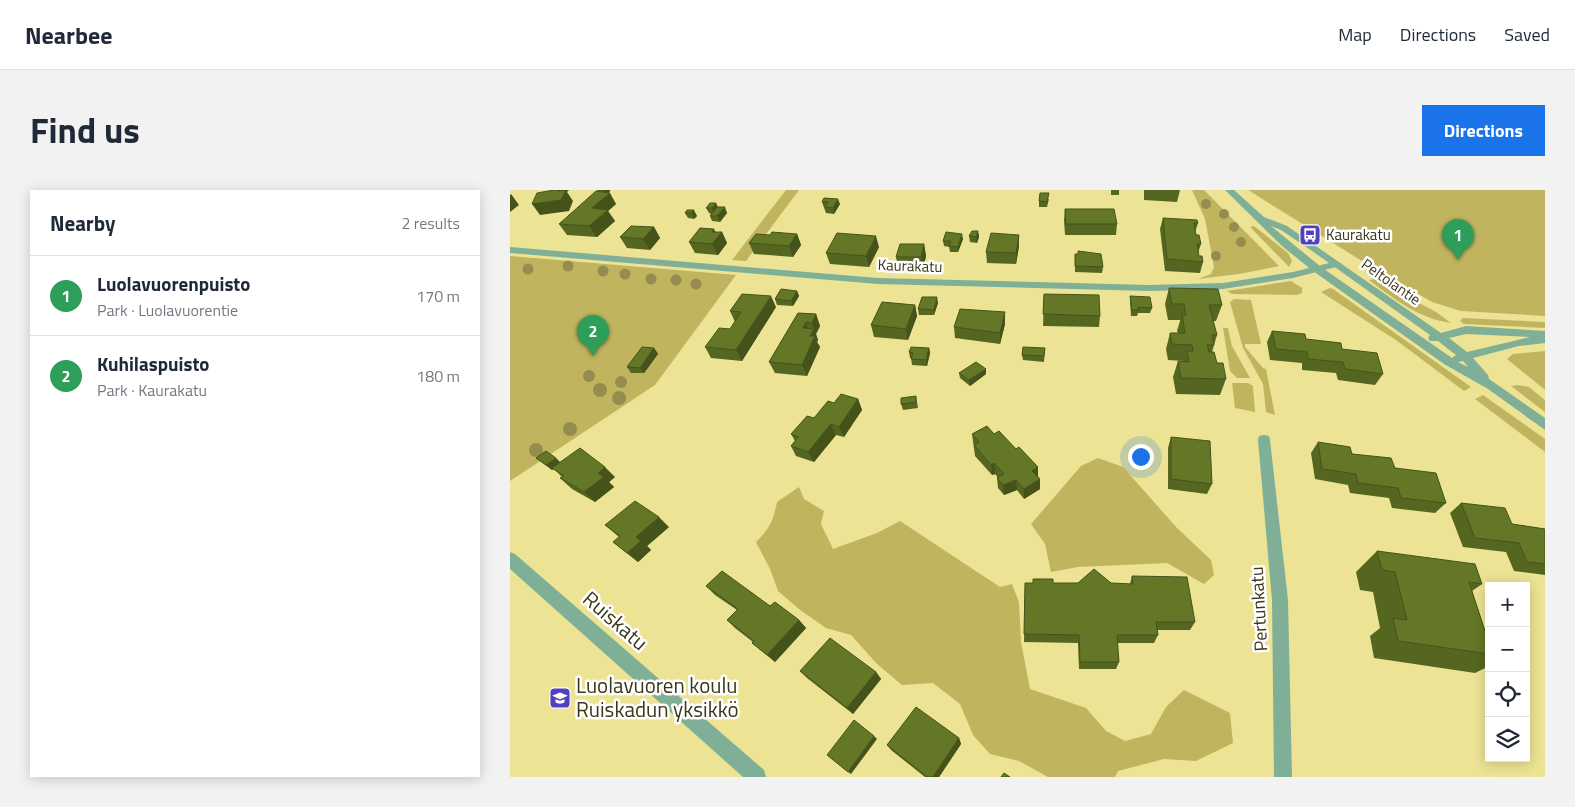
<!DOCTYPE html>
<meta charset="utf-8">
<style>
body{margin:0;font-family:"Titillium Web",sans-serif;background:#f2f2f3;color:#1f2937}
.controls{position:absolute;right:15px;bottom:15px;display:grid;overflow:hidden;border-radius:0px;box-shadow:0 2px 12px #0003}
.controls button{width:45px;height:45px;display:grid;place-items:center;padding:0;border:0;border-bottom:1px solid #e0e1e3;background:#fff;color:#1f2937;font:25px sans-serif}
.you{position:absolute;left:630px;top:266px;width:18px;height:18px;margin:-12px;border:4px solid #fff;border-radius:50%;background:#1a73e8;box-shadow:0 0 0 8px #1a73e833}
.badge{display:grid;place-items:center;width:32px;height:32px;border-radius:50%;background:#1a73e8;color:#fff;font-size:16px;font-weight:700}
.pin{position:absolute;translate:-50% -41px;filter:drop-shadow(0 1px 2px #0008)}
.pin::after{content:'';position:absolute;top:26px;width:18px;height:15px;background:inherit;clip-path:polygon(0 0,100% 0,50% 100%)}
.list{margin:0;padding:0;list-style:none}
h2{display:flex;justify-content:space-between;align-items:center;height:65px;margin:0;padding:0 20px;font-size:21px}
h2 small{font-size:16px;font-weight:400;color:#747a83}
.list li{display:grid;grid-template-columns:32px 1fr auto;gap:15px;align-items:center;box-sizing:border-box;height:80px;padding:0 20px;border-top:1px solid #e0e1e3}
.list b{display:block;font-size:19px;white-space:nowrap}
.list p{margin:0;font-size:16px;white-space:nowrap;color:#747a83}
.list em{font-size:16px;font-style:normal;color:#747a83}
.icon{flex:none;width:28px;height:28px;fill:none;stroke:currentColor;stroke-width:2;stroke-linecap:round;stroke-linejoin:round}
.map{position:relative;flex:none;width:1035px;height:587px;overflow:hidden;border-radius:0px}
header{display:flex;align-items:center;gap:30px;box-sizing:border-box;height:70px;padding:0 25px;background:#fff;border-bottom:1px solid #e0e1e3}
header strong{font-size:24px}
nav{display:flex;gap:28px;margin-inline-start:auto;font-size:18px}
.intro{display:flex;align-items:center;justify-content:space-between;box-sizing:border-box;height:120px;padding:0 30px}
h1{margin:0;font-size:35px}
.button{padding:12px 22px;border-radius:0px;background:#1a73e8;color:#fff;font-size:18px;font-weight:700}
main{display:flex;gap:30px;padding:0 30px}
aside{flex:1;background:#fff;border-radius:0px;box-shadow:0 2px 12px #0003}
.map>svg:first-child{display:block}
.green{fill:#c0b45f}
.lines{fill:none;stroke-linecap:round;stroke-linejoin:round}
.minor{fill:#80af97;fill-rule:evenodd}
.tertiary{fill:#80af97;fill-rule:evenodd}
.tree{fill:#948d4f}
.wall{fill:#556621}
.shaded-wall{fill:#45531b}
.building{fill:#637726;stroke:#45531b}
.labels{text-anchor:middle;stroke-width:5;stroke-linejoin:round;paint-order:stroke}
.far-poi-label{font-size:15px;fill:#3c3717;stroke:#fff;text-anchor:start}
.far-street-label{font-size:15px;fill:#3c3717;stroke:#fff}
.street-label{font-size:18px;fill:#3c3717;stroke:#fff}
.near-street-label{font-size:21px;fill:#3c3717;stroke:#fff}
.near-poi-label{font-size:21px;fill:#3c3717;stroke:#fff;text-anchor:start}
</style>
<header>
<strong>Nearbee</strong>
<nav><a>Map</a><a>Directions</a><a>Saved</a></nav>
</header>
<div class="intro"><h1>Find us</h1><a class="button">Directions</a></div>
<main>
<aside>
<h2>Nearby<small>2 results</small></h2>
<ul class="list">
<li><span class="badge" style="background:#2e9e5b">1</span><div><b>Luolavuorenpuisto</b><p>Park · Luolavuorentie</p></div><em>170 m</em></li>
<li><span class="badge" style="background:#2e9e5b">2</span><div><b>Kuhilaspuisto</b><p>Park · Kaurakatu</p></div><em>180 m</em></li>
</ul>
</aside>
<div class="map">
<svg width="1035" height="587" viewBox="0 0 1035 587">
<rect width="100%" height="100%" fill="#ede394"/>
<g class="green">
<path d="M276 0H289L236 71 222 70Z"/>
<path d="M682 0H694L769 76 729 84 688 89 701 84 704 77 695 29Z"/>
<path d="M738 0H1035V126L951 121 922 112 868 81Z"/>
<path d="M744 36 778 63 782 71 779 77 740 37Z"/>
<path d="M0 66 226 85 145 195 0 291Z"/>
<path d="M864 89 926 122 941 133C910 129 884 109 859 90Z"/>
<path d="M781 91 792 98V103L787 105 722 104 717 101Z"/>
<path d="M820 98 823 99 961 197 954 201 886 150 811 102Z"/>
<path d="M724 109 741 110 751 154H735V157L753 178 756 179 765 225 756 222 753 194 733 158 720 112Z"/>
<path d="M953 128 1035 132V138L954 134 950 131Z"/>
<path d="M713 138H718L722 156 740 188H727L720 181Z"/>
<path d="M1035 161V200L997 169 1003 164Z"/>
<path d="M722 193H738L743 196 745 222 725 218Z"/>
<path d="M1008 195 1019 197 1035 210V222L1001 196Z"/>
<path d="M973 205 1035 249V262L965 209Z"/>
<path d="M588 268 613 277 667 338 701 370 704 385 694 394 657 373 568 377 541 382 535 354 521 334 571 276Z"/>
<path d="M289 297 294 309 314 321 311 334 323 359 367 343 390 331 490 397 502 394 509 412 511 452 520 499 576 518 596 541 615 551 641 544 656 517 674 500 720 523 723 553 686 571 654 569 608 581 605 587H538L509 571 480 564 463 545 450 514 423 493 392 495 367 474 341 445 316 438 290 420 268 401 260 379 246 352C260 338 263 331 267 312Z"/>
</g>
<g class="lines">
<g class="minor">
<path d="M0 57 368 88 639 95 713 93 783 82 827 71 832 74 830 76 783 88 713 99 639 101 368 94 0 63Z"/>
<path d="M754 245 759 246 760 250 778 410 782 587H764L762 410 748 250 749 246Z"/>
<path d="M0 362 5 364 254 580 256 587H233L0 379Z"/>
</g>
<path class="tertiary" d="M715 0H724L754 27 777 36 931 143 956 136 1035 141V153L1009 156 963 168 978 185 979 189 1035 228V240L978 199 934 174 803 81 772 56ZM761 36 771 40 805 63 920 145 918 148 920 151H928L946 165 942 168 811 77ZM956 144 1020 147 957 162 939 148ZM953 171 958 177 948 172Z"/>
</g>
<g class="tree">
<circle cx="696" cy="14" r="5"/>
<circle cx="714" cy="24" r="5"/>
<circle cx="724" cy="37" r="5"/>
<circle cx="731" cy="52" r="5"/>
<circle cx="706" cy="66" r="5"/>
<circle cx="58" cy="76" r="5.5"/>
<circle cx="18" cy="79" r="5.5"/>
<circle cx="93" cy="81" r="5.5"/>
<circle cx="115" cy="84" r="5.5"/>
<circle cx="141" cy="89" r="5.5"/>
<circle cx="166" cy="90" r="5.5"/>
<circle cx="186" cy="94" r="5.5"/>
<circle cx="79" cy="186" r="6"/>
<circle cx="111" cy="192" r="6"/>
<circle cx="90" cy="200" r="7"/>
<circle cx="109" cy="208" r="7"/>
<circle cx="60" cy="239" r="7"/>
<circle cx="26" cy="260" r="7"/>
</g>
<g class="wall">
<path d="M87 0H100V1L98 3 106 14 98 21 105 31 87 47 57 45 49 34 88 2Z"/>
<rect x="601" y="0" width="8" height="5"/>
<path d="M634 0H670L667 12 634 10Z"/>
<path d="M314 8 330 14 324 24 316 23 312 12Z"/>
<path d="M539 9 537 17H529V11Z"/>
<path d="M208 17 217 23 210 32 202 31 200 26 201 24 199 23 196 18Z"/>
<path d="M555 19 607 34 606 45H555L554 30Z"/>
<path d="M177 20 187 26 184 29 178 28 175 23Z"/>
<path d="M653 28 688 33 685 42 686 45 691 54 688 63 689 66 693 72 690 83 655 81 650 39Z"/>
<path d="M144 37 150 48 140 60 117 58 110 47Z"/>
<path d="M468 41 469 47 467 53 460 52 459 46Z"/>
<path d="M205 42H212L217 53 208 65 185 63 179 52Z"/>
<path d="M287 44 291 55 283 67 244 64 239 53 260 45Z"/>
<path d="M509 45V56L506 74 477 73 476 62Z"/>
<path d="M453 49 448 62H440L439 57 434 56 433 51Z"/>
<path d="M414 54 416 66 413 79 388 78 386 67Z"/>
<path d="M369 57 359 77 320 74 316 63Z"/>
<path d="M565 64H568L593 77 592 83 565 82Z"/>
<path d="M659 98 712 115 706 131H703L707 145 702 162 707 173 716 189 710 205 666 204 663 187 668 171 673 172 674 171 658 170 656 159 660 143H668L667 141 670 131V130H658L655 114Z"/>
<path d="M287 101 289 106 283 116 267 115 265 109Z"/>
<path d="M534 104 590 126 589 137 533 136Z"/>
<path d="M620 106 642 118 640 123H628L627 126H621L620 112Z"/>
<path d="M428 113 424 125H409L408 119Z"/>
<path d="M405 115 407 126 398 150 364 147 361 135Z"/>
<path d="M266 117 232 171 201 168 195 157 220 139 225 132 220 121Z"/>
<path d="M495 122V134L490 154 445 148 444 137Z"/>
<path d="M288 123 306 124 310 136 306 144 308 150 307 152 310 157 297 186 265 183 259 172Z"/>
<path d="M762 141 832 159 873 184 865 195 828 190 826 183 792 180V173L760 170 757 152Z"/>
<path d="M144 158 148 164 134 183H121L117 177Z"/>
<path d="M419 158 420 163 417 176 402 175 401 168H400L399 162Z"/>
<path d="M535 158 534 172 513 170 512 165Z"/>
<path d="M476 179V184L460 196 450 188 449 183Z"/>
<path d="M406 206 408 218 393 220 391 214Z"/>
<path d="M348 209 352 220 334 247 326 245 304 272 286 266 281 256 285 251 281 244 324 213Z"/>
<path d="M462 244H484L506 259 528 277V286L530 289V299L514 309 507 300 494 305 488 298 487 288H488L485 284 482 285 465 266Z"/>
<path d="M661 247 702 294 697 304 658 299V258Z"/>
<path d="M808 252 885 278 936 313 925 323 882 318 879 308 840 303 838 295 805 289 801 263Z"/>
<path d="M26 268 50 272 105 287 99 292 104 297 85 312 62 299 50 288 52 287 44 279 42 280Z"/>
<path d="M951 313 1002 334 1035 339V385L1004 381 996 362 953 357 940 323Z"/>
<path d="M95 335 159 337 137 356 141 360 128 372 103 352 109 347Z"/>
<path d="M867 361 972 394 962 401 975 441H979V476L965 483 864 468 860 446 870 438 863 402 850 400 846 382Z"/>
<path d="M622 386 685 432 680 440H647L648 445 644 453H607L609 472 606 479H569L568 453 514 452 515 393 620 394Z"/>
<path d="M196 396 260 416 289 430 296 438 265 472 242 453 243 452 225 438 217 430 227 420 205 405Z"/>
<path d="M290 481 366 482 371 489 343 524 297 488Z"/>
<path d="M449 548 451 554 429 587H415L381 560 377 555Z"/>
</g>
<g class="shaded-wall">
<path d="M49 0H50L54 6V4L52 0H59L57 2 63 11 59 21 30 25 22 14 48 1Z"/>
<path d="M93 0H100V1L96 5Z"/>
<path d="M100 3 106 14 98 21 105 31 87 47 79 36 82 18Z"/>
<path d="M1 4 9 15 0 22V5Z"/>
<path d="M328 9 330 14 324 24 323 18Z"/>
<path d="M206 13 209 19 204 24 202 18Z"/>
<path d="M215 17 217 23 210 32 207 26Z"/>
<path d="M184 20 187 26 184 29 181 23Z"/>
<path d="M144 37 150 48 140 60 133 49Z"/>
<path d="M204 39 208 47 212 42 217 53 208 65 202 54V42Z"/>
<path d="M468 41 469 47 467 53 466 47Z"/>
<path d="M287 44 291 55 283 67 279 56Z"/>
<path d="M452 44 453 49 448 62V57Z"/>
<path d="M509 45V56L506 74V63Z"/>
<path d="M366 46 369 57 359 77 356 66Z"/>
<path d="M414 54 416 66 413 79 411 67Z"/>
<path d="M287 101 289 106 283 116 281 111Z"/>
<path d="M261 106 266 117 232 171 226 160Z"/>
<path d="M427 107 428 113 424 125V120Z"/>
<path d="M405 115 407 126 398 150 396 139Z"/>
<path d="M495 122V134L490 154V143Z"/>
<path d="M306 124 310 136 306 144 308 150 307 152 310 157 297 186 292 175 300 146 304 139 302 133Z"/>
<path d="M296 132 300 144 293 138Z"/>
<path d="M144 158 148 164 134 183 130 178Z"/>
<path d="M419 158 420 163 417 176 416 170Z"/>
<path d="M476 179V184L460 196 459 190Z"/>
<path d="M348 209 352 220 334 247 329 237Z"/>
<path d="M321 234 326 245 304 272 298 262Z"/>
<path d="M46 268 52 274 42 280 36 275Z"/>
<path d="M484 273 485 284 482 285 481 275Z"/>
<path d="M95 277 105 287 99 292 104 297 85 312 74 302 88 283Z"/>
<path d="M528 277V288L522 281Z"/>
<path d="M530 289V299L514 309V299Z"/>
<path d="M506 290 507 300 494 305 493 295Z"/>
<path d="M149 327 159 337 137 356 141 360 128 372 117 363 126 347Z"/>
<path d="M289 430 296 438 265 472 257 465Z"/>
<path d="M366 482 371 489 343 524 337 518Z"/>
<path d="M364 546 367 549 341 584 338 582Z"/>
<path d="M449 548 451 554 429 587H423Z"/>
</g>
<g class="building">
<path d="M44 0H49L48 1 56 0 51 10 22 14 27 3Z"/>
<path d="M86 1 100 3 82 18 98 20 79 36 49 34Z"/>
<path d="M530 3H539L537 12 529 11Z"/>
<path d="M314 8 328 9 323 18 315 17 318 12H312Z"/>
<path d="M200 13H206L202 18H196Z"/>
<path d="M207 17H215L207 26H200Z"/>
<path d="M555 19H604L607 34H556Z"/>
<path d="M177 20H184L181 23H175Z"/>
<path d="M653 28 687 30 688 33H684L686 45H689L691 54H687L689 66H692L693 72 657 69Z"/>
<path d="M121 36 144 37 133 49 110 47Z"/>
<path d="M190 38 204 39 202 42H212L202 54 179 52Z"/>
<path d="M462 41H468L466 47 459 46Z"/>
<path d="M262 42 287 44 279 56 239 53 246 44 260 45Z"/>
<path d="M436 42 452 44 448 57 439 56 441 51H433Z"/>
<path d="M327 43 366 46 356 66 316 63Z"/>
<path d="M481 43 509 45 506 63 476 62Z"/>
<path d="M390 54H414L411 67H386Z"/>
<path d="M568 61 591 64 593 77 565 76V64H568Z"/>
<path d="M659 98 708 99 712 115H699L707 145H702L704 155H697L699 162H704L707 173H713L716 189 671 188 668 171 679 172 677 161H683L682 155 662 154 660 143H675L672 124 676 125 674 114H662Z"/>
<path d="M271 99 287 101 281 111 265 109Z"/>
<path d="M232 104 261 106 226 160 195 157 209 138 220 139 231 122 220 121Z"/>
<path d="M534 104 589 105 590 126 533 124Z"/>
<path d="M620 106 640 107 642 118 628 117V120H622Z"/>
<path d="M412 107H427L424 120 408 119Z"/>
<path d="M372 112 405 115 396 139 361 135Z"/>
<path d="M450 119 495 122 490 143 444 137Z"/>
<path d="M288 123 306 124 302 133 296 132 293 138 304 139 300 146H305L292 175 259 172Z"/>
<path d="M762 141 795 144 796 149 831 153 832 159 867 163 873 184 835 179 833 172 798 169 797 162 766 159Z"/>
<path d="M132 157 144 158 130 178 117 177Z"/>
<path d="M401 157 419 158 416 170 401 169 403 163 399 162Z"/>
<path d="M513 157 535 158 534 166 512 165Z"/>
<path d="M466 172 476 179 459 190 449 183Z"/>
<path d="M331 204 348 209 329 237 321 234 298 262 281 256 288 247 281 244 297 226 304 228 318 211 324 213Z"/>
<path d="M406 206V212L391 214V208Z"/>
<path d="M477 236 484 244 489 241 506 259 509 257 528 277 522 281 530 289 514 299 506 290 493 295 487 288 494 284 484 273 481 275 464 255 469 252 462 244Z"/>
<path d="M661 247 700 251 702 294 661 289Z"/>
<path d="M808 252 840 257 842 264 881 268 885 278 926 283 936 313 891 308 888 298 848 293 846 284 812 279Z"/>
<path d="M70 258 95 277 88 283 94 287 74 302 50 288 54 286 42 278Z"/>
<path d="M36 261 46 268 36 275 26 268Z"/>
<path d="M125 311 149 327 126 347 131 351 117 363 103 352 110 346 95 335Z"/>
<path d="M951 313 995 318 1002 334 1035 339V374L1017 372 1009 353 965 348Z"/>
<path d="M867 361 965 374 972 394 959 392 975 441H979V464L888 451 883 428 897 430 885 382 872 380Z"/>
<path d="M584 379 601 393 623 394 622 386 677 387 685 432H646L648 445H607L609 472H570L569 445 514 444 515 393H523V389H543V393H568Z"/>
<path d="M212 381 260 416 265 412 289 430 257 465 242 453 244 451 217 430 228 419 196 396Z"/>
<path d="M320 448 366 482 337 518 290 481Z"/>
<path d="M406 517 449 548 423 587H417L377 555Z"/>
<path d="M344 530 364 546 338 582 317 565Z"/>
<path d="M494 583 500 587H491Z"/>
</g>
<defs>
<g id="bus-square" transform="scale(1.125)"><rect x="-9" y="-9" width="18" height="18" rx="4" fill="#5042ba" stroke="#fff"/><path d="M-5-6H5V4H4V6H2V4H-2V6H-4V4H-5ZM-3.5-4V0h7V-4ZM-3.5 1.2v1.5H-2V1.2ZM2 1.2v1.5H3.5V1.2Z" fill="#fff"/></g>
<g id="school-square" transform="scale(1.125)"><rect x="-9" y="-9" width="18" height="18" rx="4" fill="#5042ba" stroke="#fff"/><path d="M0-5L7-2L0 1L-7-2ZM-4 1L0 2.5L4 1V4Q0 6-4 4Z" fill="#fff"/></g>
</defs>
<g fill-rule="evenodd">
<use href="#bus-square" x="800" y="45"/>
<use href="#school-square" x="50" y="508"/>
</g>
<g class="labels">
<g class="far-poi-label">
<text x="816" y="50">Kaurakatu</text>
</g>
<g class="far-street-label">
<text transform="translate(400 76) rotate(2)" y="5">Kaurakatu</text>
<text transform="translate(881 92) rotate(35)" y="5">Peltolantie</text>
</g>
<g class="street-label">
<text transform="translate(749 419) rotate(-93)" y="6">Pertunkatu</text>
</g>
<g class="near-street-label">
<text transform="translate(105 431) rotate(41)" y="7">Ruiskatu</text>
</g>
<g class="near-poi-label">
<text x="66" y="503">Luolavuoren koulu<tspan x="66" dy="24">Ruiskadun yksikkö</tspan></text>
</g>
</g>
</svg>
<div class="controls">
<button>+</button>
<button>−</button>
<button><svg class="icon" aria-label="locate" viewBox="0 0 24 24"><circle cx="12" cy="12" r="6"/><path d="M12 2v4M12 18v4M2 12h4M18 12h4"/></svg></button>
<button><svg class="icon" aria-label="layers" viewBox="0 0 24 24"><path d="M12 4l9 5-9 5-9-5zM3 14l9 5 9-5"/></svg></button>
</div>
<div class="you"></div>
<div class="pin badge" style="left:948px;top:70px;background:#2e9e5b">1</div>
<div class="pin badge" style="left:83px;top:166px;background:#2e9e5b">2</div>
</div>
</main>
